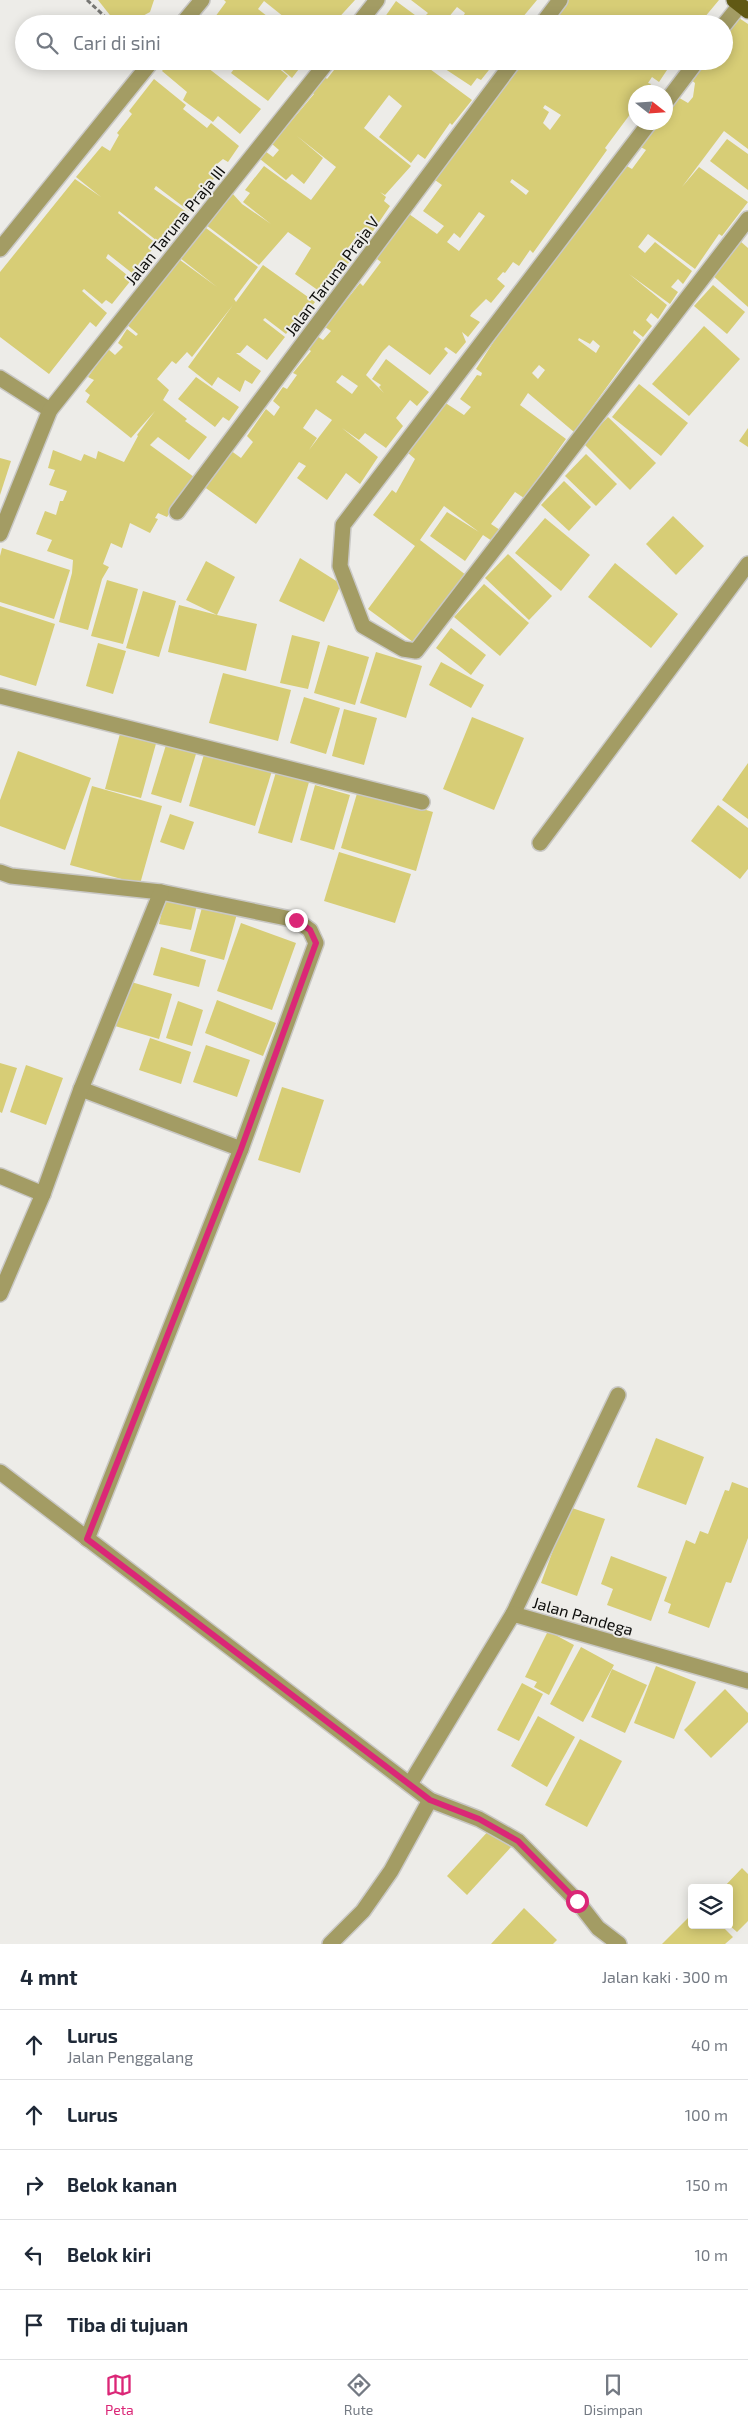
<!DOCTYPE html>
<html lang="id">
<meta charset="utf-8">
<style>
body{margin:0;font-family:"Exo 2",sans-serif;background:#f2f2f3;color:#1f2937}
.controls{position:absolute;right:15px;bottom:15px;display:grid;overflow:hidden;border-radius:5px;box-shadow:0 2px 12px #0003}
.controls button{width:45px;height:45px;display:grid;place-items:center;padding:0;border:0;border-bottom:1px solid #e0e1e3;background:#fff;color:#1f2937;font:25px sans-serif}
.compass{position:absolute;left:628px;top:85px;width:45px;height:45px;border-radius:50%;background:#fff;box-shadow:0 2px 12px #0003;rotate:107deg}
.stop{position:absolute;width:15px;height:15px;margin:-11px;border:4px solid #db2777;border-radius:50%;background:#fff}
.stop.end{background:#db2777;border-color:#fff;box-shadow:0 1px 5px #0008}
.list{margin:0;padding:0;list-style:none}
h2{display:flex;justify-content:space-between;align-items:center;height:65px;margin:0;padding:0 20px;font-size:21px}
h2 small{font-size:16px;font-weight:400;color:#747a83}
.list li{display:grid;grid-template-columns:32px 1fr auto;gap:15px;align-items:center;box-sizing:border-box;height:70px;padding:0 20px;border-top:1px solid #e0e1e3}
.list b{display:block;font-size:19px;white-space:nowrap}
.list p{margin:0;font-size:16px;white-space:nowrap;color:#747a83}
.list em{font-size:16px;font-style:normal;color:#747a83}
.icon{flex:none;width:28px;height:28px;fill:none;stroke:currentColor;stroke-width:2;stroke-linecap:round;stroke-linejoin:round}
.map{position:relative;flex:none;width:748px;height:1944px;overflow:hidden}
.search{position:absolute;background:#fff;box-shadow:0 2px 12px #0003;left:15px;right:15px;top:15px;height:55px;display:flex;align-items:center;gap:12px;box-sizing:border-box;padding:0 18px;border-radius:28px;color:#747a83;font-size:19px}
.sheet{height:415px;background:#fff}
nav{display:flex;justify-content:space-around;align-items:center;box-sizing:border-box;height:70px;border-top:1px solid #e0e1e3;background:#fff;font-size:14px;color:#747a83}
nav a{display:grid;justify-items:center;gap:2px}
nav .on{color:#db2777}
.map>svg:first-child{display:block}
.building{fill:#d7cd76;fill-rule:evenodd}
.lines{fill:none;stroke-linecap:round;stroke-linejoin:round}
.minor-casing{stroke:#c9c8c5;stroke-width:18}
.major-casing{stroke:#c9c8c5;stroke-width:18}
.path{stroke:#777774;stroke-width:3;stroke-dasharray:5 2.5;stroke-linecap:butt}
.minor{stroke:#a39c64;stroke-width:15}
.major{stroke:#615914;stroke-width:15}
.route{stroke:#db2777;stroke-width:6}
.labels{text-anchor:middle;stroke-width:4;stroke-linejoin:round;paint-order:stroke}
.street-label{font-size:16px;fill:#0d0d0b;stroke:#edece8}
</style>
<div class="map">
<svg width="748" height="1944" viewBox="0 0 748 1944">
<rect width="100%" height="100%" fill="#edece8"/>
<g class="building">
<path d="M98 0H154L150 12 128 24H117Z"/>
<path d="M224 0H355L333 24H279L284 17 264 1 258 9 277 24H224L215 17 226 2Z"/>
<path d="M411 0H537L517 24H459L465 13 457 7 443 24H431L423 18 428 13Z"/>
<path d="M568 0H719L699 24H656L643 15 653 24H549Z"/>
<path d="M396 1 423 21 421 24H380Z"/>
<path d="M736 16 748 24V149L724 131 682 187 699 167 748 202 722 236 719 234 695 269 648 234 638 247 645 253 655 242 692 271 683 284 678 279 671 287 678 292 670 304 629 274 667 305 658 319 651 313 646 320 652 326 643 337 634 330 633 333 641 340 574 432 528 393 520 405 566 439 524 498 515 492 491 524 500 530 492 541 483 535 465 561 430 536 447 512 479 532 444 506 420 540 466 575 441 610 438 609 413 642 368 609 415 546 373 515 392 490 396 493 415 459 408 453 444 402 464 415 471 407 460 399 477 375 481 376 482 373 476 369 498 335 625 165 632 169 646 150 639 146 656 122H666V110L676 96 688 103 693 97 695 83 689 78 701 61 708 65 711 61H724V32ZM579 338 590 344 593 340 600 346 596 353 578 340ZM539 365 545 370 538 379 532 373Z"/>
<path d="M170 61H199L261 109 240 134 218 116 213 122 183 100 187 92 162 71Z"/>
<path d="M240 61H270L288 76 268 101 231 73Z"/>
<path d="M272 61H305L292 78Z"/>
<path d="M341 61H407L413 66 419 61 472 100 452 125 450 123 425 159 418 154 411 163 379 137 402 106 389 95 364 128 411 166 385 195 380 192 386 197 384 201 390 206 369 237 361 230 343 255 351 260 342 271 336 266 319 291 295 274 311 248 288 232 259 265 206 225 232 193 242 204 271 224 243 202 250 193 245 190 264 166 311 200 336 167 297 136 323 158 304 184 292 174 286 180 260 159 265 151 273 157 279 150 272 144 314 94 311 92 325 77 327 79Z"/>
<path d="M433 61H496L481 80 477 78 471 86Z"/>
<path d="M522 61H673L659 82 652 77 648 83 651 84 648 89 651 91 649 92H636V113L634 115 631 113 605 148 607 150 533 253 530 250 519 266 513 262 505 273 503 272 497 279 505 286 491 303 486 299 472 313 470 316 480 322 468 337 462 332 466 342 456 354 446 347 444 349 448 353 430 375 389 345 383 351 366 375 384 393 379 387 381 385 372 379 386 359 429 392 417 406 410 400 396 418 403 426 386 448 365 433 359 440 342 428 378 457 360 484 346 473 327 500 297 478 306 466 299 462 256 524 203 486 230 450 241 458 253 442 247 436 266 409 274 416 280 407 273 401 283 387 287 389 297 375 293 373 311 351 308 349 317 336 323 340 331 331 325 327 360 283 363 286 381 262 377 259 383 248 409 214 437 234 444 226 423 211 442 185 435 180 487 112ZM545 105 561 115 550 130 543 123 549 112 543 108ZM512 179 529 191 526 195 510 182ZM479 212 485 216 459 251 447 242 454 233 460 238ZM342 375 358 386 352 394 336 382ZM316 409 332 420 309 450 317 438 303 428Z"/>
<path d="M154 79 186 105 183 109 207 128 211 123 239 146 228 162 223 159 217 164 222 168 189 211 156 186 154 189 188 213 161 244 119 211 118 213 157 244 132 273 108 254 106 258 132 279 112 304 106 300 102 304 84 289 82 291 107 313 96 327 90 322 49 374 0 337V272L75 179 101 197 76 177 102 146 110 151 119 135 117 133 132 114 129 111Z"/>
<path d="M727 139 748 154V190L710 161Z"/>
<path d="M206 228 258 267 234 299 236 302 263 265 315 302 302 320 299 316 286 334 265 318 263 320 285 337 267 360 247 345 240 353H236L261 371 252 384 245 380 240 392 218 377 212 386 188 367 233 305 192 357 187 352 176 364 172 361 157 379 169 390 163 400 187 419 185 421 207 437 189 460 158 437 150 445 194 477 167 517 158 513 155 518 158 519 150 533 130 523 122 548 111 543 103 564 109 567 102 579 88 630 59 622 72 573 73 560 47 551 52 540 36 534 45 511 56 515 60 501H63L67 491 49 485 55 470 48 468 53 450 81 461 84 454 96 459 98 451 124 462 138 436 137 435 155 411 131 438 86 402 90 395 85 391 94 380 88 377 108 349 115 355 123 347 118 343 127 329 136 336 138 334 126 324 180 260 217 287 180 258Z"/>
<path d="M740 241 748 248V307L711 274Z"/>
<path d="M713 285 745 312 727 334 694 306Z"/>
<path d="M704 326 740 359 689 416 652 384Z"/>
<path d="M196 377 239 407 229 421 223 417 215 427 178 399Z"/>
<path d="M639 384 688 423 661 456 612 417Z"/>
<path d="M608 417 656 463 630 490 583 443Z"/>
<path d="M748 428V447L739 441Z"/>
<path d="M586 454 617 484 596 506 565 476Z"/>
<path d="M0 458 11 461 0 495Z"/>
<path d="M564 481 591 507 569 531 541 505Z"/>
<path d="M673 516 704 546 676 575 646 544Z"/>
<path d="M545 518 590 555 561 591 515 553Z"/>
<path d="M2 548 70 570 54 619 0 602V556Z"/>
<path d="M508 554 552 596 529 620 485 578Z"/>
<path d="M300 558 341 584 324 622 279 601Z"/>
<path d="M206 561 235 577 217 615 257 624 246 671 168 652 179 605 217 615 186 600Z"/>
<path d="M615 563 678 614 651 648 588 597Z"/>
<path d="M107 580 138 589 123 644 91 636Z"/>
<path d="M484 584 529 623 500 656 454 617Z"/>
<path d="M143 591 176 601 159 657 126 648Z"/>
<path d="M0 606 55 624 36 686 0 675Z"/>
<path d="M451 628 486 655 471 675 436 648Z"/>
<path d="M292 635 320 642 308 689 280 683Z"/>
<path d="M98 643 126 651 113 694 86 686Z"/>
<path d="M328 645 369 657 355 705 314 693Z"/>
<path d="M376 652 422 666 406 718 360 703Z"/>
<path d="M441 662 484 685 471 708 429 685Z"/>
<path d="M223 673 291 690 278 741 209 723Z"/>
<path d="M304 697 340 708 326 754 290 743Z"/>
<path d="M344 709 377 718 364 765 332 756Z"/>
<path d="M472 717 524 738 494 810 443 789Z"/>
<path d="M121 730 157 740 141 798 105 789Z"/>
<path d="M166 745 196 754 181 803 151 794Z"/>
<path d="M18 751 91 778 65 850 0 826V800Z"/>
<path d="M205 751 272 771 255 826 189 806Z"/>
<path d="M748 763V819L722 800Z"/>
<path d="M276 772 309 782 292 843 258 833Z"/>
<path d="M315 785 350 795 334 850 300 840Z"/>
<path d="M92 786 162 806 140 884 70 865Z"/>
<path d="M358 790 433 812 416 871 341 848Z"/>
<path d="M718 805 748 828V869L740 879 691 841Z"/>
<path d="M170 814 194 822 184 850 160 842Z"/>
<path d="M339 852 411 874 395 923 324 901Z"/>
<path d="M165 899 197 905 191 930 159 924Z"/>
<path d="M203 904 237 914 224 960 190 951Z"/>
<path d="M241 923 296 943 272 1010 217 991Z"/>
<path d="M161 947 206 960 199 987 153 975Z"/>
<path d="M128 981 172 994 159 1039 115 1026Z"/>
<path d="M217 1000 276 1023 263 1056 205 1033Z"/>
<path d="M178 1001 203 1010 192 1046 166 1038Z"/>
<path d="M150 1038 191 1052 181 1084 139 1070Z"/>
<path d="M206 1045 250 1060 237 1097 193 1082Z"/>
<path d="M0 1063 17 1068 2 1113 0 1112Z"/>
<path d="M26 1065 63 1078 46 1125 10 1112Z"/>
<path d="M282 1087 324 1100 300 1173 258 1160Z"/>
<path d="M656 1438 704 1457 686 1505 637 1487Z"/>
<path d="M732 1482 748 1488V1538L731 1583 726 1582 709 1628 668 1613 671 1604 664 1601 686 1540 695 1544 700 1531 708 1534 725 1490 729 1491Z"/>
<path d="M569 1507 605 1519 577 1596 541 1583Z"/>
<path d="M611 1556 667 1577 651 1621 607 1605 613 1589 601 1584Z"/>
<path d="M548 1631 574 1645 549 1695 534 1687 537 1682 525 1677Z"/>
<path d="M581 1647 614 1665 583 1722 550 1704Z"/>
<path d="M656 1666 696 1682 674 1739 634 1723Z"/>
<path d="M612 1669 647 1685 625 1733 591 1717Z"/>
<path d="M522 1683 543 1694 519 1741 497 1730Z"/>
<path d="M725 1689 748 1713V1722L711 1758 684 1730Z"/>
<path d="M538 1716 575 1737 547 1787 511 1766Z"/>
<path d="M580 1739 622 1761 587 1827 545 1805Z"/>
<path d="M492 1827 512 1846 467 1895 447 1876Z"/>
<path d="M742 1868 748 1874V1921L737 1932 729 1925V1888H723Z"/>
<path d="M524 1908 557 1940 553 1944H491Z"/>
<path d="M692 1914V1925H721L733 1937 725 1944H662Z"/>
</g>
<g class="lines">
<g class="minor-casing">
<g id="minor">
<path d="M182 24 202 0"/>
<path d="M358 24 377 0"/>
<path d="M542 24 560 0"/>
<path d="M724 25 740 5"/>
<path d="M666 102 697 61"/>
<path d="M650 122 343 525 340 566 363 626 403 649 416 651 748 219"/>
<path d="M0 249 152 61"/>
<path d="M0 378 50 410"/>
<path d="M177 512 514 61"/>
<path d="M0 534 50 410 328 61"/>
<path d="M0 696 422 802"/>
<path d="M540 843 748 564"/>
<path d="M0 872 11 876 161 892 296 920 310 930 316 943 241 1149 87 1539"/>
<path d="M81 1089 241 1149"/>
<path d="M0 1176 43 1194"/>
<path d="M0 1294 43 1194 81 1089 161 892"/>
<path d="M0 1472 430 1800 479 1819 518 1841 577 1901 598 1928 619 1944"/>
<path d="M513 1614 618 1395"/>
<path d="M410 1784 513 1614 748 1681"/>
<path d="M330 1944 363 1911 391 1871 430 1800"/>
</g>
</g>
<g class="major-casing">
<path id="major" d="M734 0 748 11"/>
</g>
<path class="path" d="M87 0 113 24"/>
<use href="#minor" class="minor"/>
<use href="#major" class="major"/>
</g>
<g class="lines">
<path class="route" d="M296 920 310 930 316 943 241 1149 87 1539 430 1800 479 1819 518 1841 577 1901"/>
</g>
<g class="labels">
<g class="street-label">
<text transform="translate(175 225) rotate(-51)" y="6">Jalan Taruna Praja III</text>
<text transform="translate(332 276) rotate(-53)" y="6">Jalan Taruna Praja V</text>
<text transform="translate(583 1616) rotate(16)" y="6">Jalan Pandega</text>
</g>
</g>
</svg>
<div class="controls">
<button><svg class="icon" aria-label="layers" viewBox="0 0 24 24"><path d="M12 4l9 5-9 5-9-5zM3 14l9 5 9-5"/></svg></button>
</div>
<svg class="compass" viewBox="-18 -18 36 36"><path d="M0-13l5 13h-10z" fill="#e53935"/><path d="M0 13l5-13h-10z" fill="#747a83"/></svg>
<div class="stop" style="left:577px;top:1901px"></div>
<div class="stop end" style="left:296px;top:920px"></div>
<div class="search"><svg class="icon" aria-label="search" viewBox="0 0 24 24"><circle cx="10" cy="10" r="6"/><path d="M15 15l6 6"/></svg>Cari di sini</div>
</div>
<section class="sheet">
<h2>4 mnt<small>Jalan kaki · 300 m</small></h2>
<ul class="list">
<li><svg class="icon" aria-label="ahead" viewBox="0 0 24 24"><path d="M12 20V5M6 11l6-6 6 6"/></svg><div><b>Lurus</b><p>Jalan Penggalang</p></div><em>40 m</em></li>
<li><svg class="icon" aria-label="ahead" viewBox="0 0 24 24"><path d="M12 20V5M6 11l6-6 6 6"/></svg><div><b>Lurus</b></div><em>100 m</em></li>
<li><svg class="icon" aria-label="right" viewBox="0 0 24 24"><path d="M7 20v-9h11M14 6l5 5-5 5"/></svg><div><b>Belok kanan</b></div><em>150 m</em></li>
<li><svg class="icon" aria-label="left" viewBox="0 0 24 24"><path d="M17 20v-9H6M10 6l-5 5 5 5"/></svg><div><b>Belok kiri</b></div><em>10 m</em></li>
<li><svg class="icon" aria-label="arrive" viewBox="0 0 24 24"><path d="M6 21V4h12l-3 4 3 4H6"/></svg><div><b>Tiba di tujuan</b></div></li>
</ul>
</section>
<nav>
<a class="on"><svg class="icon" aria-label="map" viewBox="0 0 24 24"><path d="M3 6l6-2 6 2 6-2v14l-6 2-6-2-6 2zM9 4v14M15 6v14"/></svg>Peta</a>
<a><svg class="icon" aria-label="directions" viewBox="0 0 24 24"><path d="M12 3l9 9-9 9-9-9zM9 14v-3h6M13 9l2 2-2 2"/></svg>Rute</a>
<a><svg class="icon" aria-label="saved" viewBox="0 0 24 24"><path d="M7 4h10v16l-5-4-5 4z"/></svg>Disimpan</a>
</nav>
